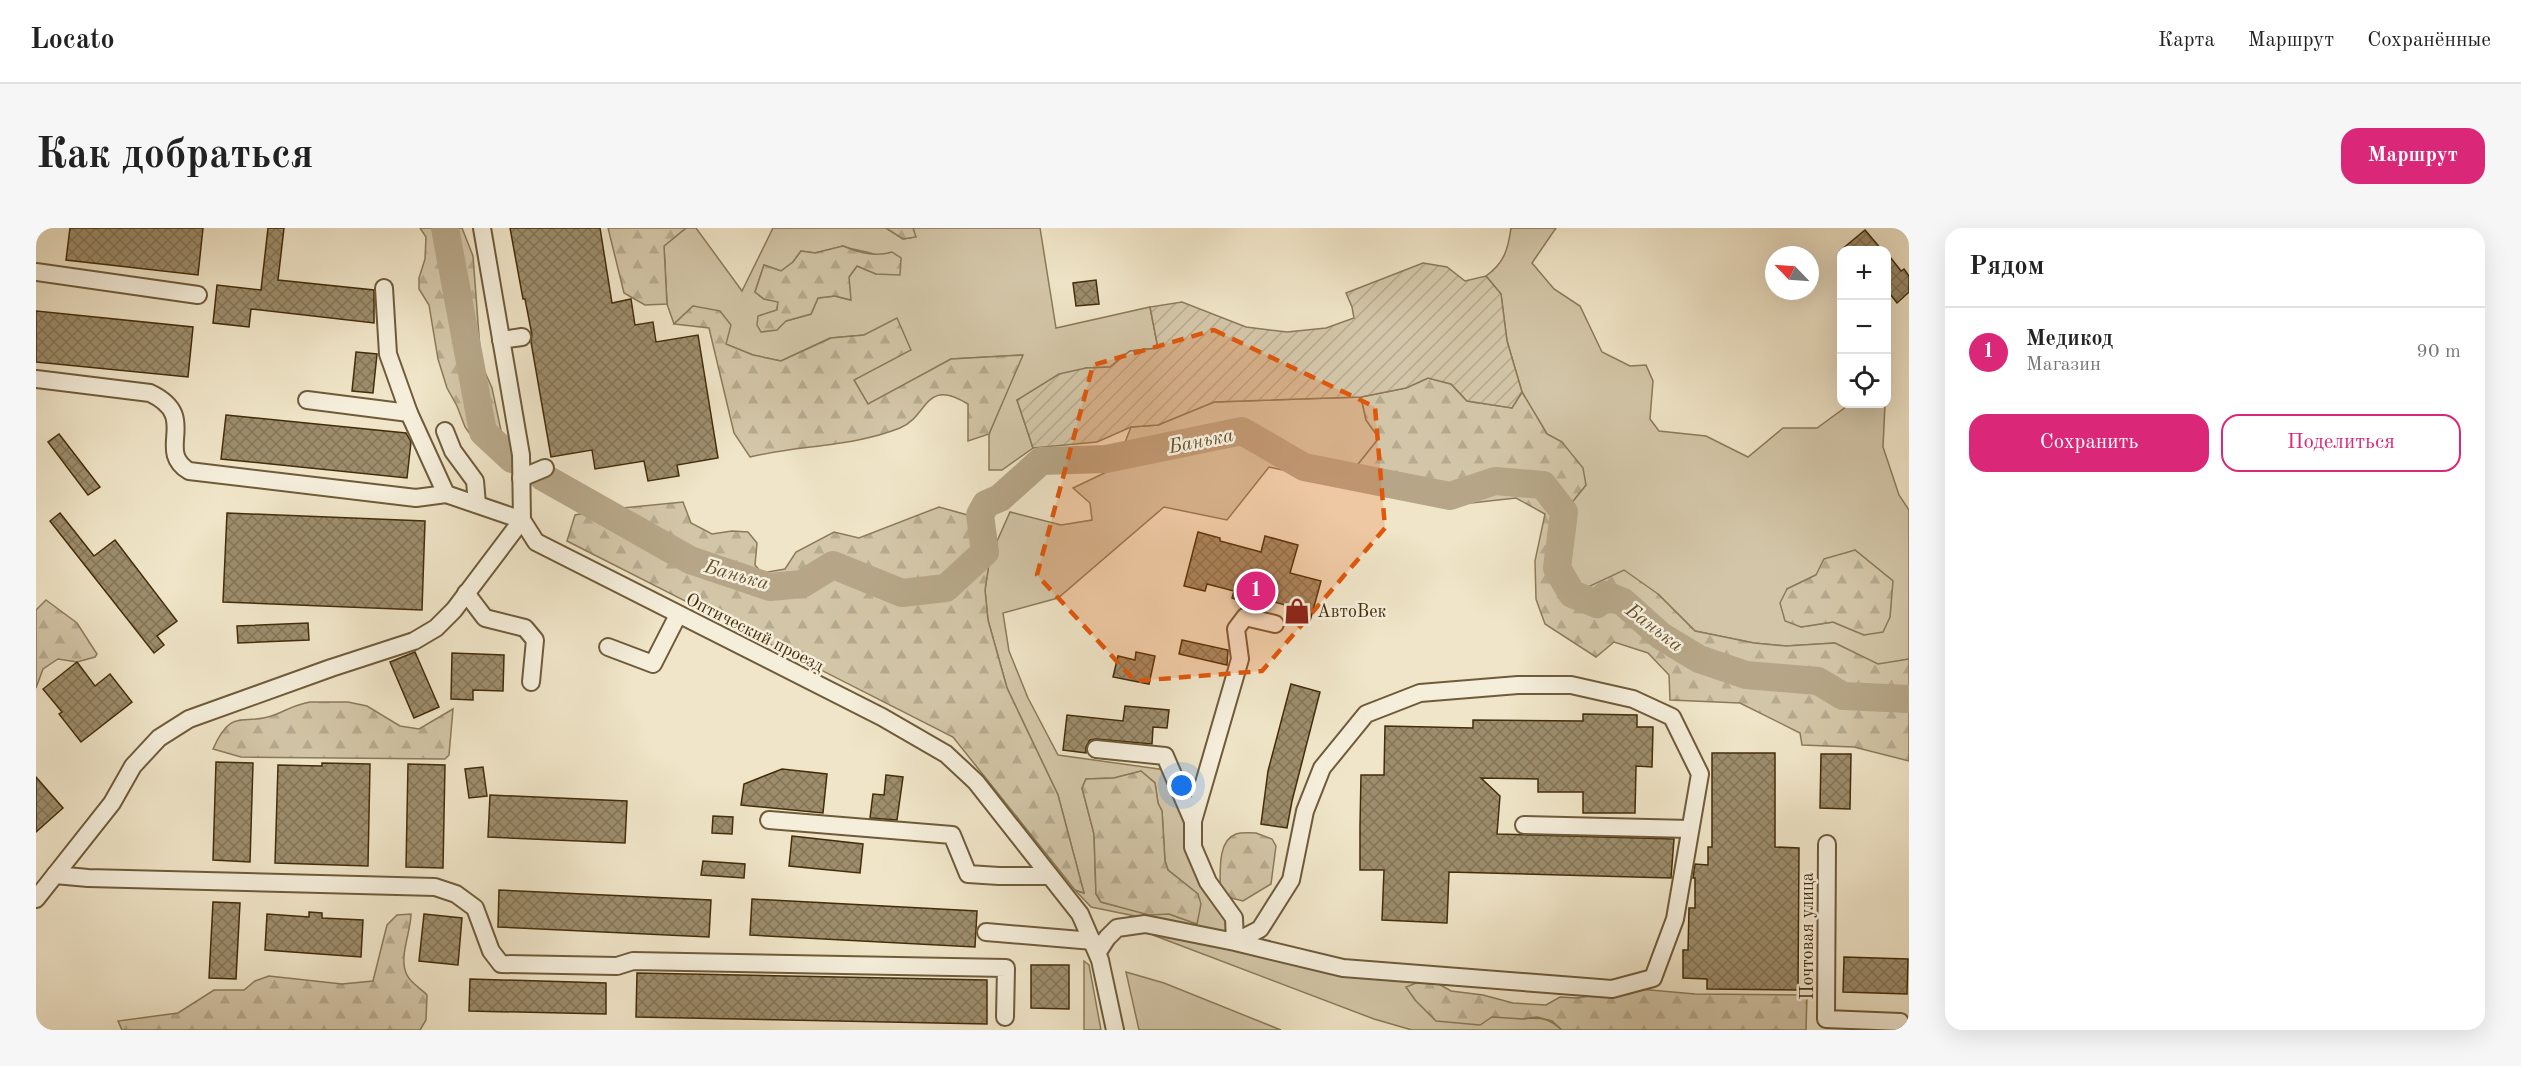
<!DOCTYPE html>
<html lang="ru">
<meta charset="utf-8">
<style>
body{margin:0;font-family:"Old Standard TT",serif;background:#f6f6f6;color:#222}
.controls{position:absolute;right:18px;top:18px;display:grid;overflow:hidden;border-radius:12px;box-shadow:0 6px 24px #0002}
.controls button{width:54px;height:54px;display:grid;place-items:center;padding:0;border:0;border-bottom:2px solid #e0e0e0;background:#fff;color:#222;font:30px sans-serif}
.compass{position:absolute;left:1729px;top:18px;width:54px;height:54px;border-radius:50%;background:#fff;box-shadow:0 6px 24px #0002;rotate:295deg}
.you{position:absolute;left:1146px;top:558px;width:21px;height:21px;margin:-15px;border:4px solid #fff;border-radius:50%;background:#1a73e8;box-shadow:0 0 0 9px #1a73e833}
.badge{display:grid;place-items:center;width:39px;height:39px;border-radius:50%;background:#db2777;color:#fff;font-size:20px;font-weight:700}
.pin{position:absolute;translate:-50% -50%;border:3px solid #fff;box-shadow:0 2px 6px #0006}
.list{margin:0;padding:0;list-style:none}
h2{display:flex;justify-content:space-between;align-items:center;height:78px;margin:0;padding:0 24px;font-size:26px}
h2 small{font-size:20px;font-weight:400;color:#767676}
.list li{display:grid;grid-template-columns:39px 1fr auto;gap:18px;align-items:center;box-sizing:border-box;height:90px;padding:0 24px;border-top:2px solid #e0e0e0}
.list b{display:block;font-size:22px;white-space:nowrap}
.list p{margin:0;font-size:20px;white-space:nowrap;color:#767676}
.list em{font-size:20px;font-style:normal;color:#767676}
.actions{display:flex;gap:12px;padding:18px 24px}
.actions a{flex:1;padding:14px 0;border:2px solid #db2777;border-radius:18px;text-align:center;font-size:21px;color:#db2777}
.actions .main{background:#db2777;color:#fff}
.icon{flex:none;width:33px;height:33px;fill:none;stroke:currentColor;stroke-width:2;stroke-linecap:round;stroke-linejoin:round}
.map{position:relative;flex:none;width:1873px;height:802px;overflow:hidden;border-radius:18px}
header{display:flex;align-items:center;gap:36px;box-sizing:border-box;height:84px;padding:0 30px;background:#fff;border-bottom:2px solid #e0e0e0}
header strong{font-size:28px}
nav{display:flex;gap:33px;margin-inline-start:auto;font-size:21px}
.intro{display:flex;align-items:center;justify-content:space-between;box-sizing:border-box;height:144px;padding:0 36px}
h1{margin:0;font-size:42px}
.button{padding:15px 27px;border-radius:18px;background:#db2777;color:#fff;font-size:21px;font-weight:700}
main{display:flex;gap:36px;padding:0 36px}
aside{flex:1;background:#fff;border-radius:18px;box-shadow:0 6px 24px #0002}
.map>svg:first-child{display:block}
.green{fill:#d3c6a8;stroke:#8c7a58;stroke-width:1.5;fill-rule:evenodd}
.forest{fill:url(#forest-firs);stroke:#8c7a58;stroke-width:1.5}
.garden{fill:url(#garden-furrows);stroke:#8c7a58;stroke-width:1.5}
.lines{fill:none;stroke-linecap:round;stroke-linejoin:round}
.river{stroke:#b6a687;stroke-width:28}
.building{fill:url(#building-cross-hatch);stroke:#442d09;stroke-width:1.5}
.minor-casing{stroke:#6f5b39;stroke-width:20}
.minor{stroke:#f5eedb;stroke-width:16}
.marked{fill:#e0570c;fill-opacity:0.2;stroke:#e0570c;stroke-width:4.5;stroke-dasharray:12 8;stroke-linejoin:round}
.labels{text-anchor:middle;stroke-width:5;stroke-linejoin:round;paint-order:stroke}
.poi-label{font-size:18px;fill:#442d09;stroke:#f5eedb;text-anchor:start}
.street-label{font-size:18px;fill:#442d09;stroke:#f5eedb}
.water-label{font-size:20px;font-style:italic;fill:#66512f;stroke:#f5eedb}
</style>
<header>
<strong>Locato</strong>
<nav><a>Карта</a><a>Маршрут</a><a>Сохранённые</a></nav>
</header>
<div class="intro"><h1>Как добраться</h1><a class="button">Маршрут</a></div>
<main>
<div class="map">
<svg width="1873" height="802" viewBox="0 0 1873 802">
<defs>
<pattern id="forest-firs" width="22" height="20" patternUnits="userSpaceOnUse" patternTransform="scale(1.5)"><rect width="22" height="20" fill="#d3c6a8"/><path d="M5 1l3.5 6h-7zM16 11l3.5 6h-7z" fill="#b6aa8f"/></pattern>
<pattern id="garden-furrows" width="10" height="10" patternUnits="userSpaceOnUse" patternTransform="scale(1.5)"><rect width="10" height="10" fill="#d3c6a8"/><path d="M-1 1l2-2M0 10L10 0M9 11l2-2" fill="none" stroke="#b6aa8f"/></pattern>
<pattern id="building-cross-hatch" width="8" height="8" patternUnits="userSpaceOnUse" patternTransform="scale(1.5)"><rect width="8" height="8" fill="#9d8d6c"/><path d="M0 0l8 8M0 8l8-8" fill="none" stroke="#827457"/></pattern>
</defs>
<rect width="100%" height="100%" fill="#f0e5c8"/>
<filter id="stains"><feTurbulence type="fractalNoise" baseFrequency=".00333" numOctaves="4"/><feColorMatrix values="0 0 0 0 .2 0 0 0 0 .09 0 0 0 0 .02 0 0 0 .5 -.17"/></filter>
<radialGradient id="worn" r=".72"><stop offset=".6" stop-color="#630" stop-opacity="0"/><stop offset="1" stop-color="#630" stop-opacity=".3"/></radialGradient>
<g class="green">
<path d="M650 0H660L706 63 737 0H850L867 11 879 9 877 0H1004L1020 100 1114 79 1122 120 1094 123 1074 139 1050 140 981 172 997 220 966 242H953V206L986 127 915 131 832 177 818 152 828 107 794 110 745 133 717 127 689 116 657 78 638 96 631 76 628 18ZM807 18C819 23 832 23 842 28L840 46 821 38 813 49 814 72 799 68 782 70 775 86 750 93 723 88 741 82 742 73 728 71 719 64 728 37 745 43 757 34 765 23 779 25Z"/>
<path d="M1475 0H1520L1496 35 1518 61 1544 78 1566 124 1594 138 1610 137 1617 153 1614 191 1623 203 1670 208 1712 229 1747 200H1781L1814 176H1849L1847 219 1863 267 1873 282V431L1842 437 1799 415 1750 418 1718 415 1659 403 1622 366 1550 361 1537 350 1528 318 1537 273 1550 257 1526 214 1511 206 1486 164 1471 113 1465 66 1450 48C1468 35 1472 22 1475 0ZM1819 322 1856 352 1854 389 1828 407 1797 394 1765 399 1751 361 1780 347Z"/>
<path d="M1325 169 1330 192 1343 210 1307 255 1233 239 1191 292 1128 279 1022 370 967 385 973 423 992 470 1022 527 1130 542 1192 699 1187 706 1055 679 1039 662 1048 665 1022 567 971 460 952 392 949 362 954 329 974 284 1025 297 1056 292 1054 275 1037 260 1079 240 1095 199 1122 197 1178 174ZM1105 543 1119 555 1122 575 1126 583 1129 633 1132 642 1162 666 1161 696 1133 686H1113L1065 674 1060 666 1058 606 1046 560 1050 551 1078 550Z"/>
<path d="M1113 703 1385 753 1371 760C1406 772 1441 788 1479 790 1501 792 1507 785 1526 802H1376L1338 791 1117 707Z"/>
<path d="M1048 733 1053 737 1065 802H1048Z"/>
<path d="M1090 744 1128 755 1245 802H1103Z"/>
</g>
<g class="forest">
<path d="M384 0H426L437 28 444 121 448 142 456 160 467 212 476 231 441 216 429 199 421 178 411 160 402 131 393 77 383 61V50L389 31 390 9Z"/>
<path d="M572 0H650L628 18 631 76 609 77 588 65Z"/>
<path d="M850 0H877L880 9 867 11Z"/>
<path d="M807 18C824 25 839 29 856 24L865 30 864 47 840 46 821 38 813 49 815 72 799 68 782 70 775 86 750 93 741 102 725 104 721 97 722 88 741 82 742 74 728 71 719 64 728 37 745 43 757 34 765 23 779 25Z"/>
<path d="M657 78 684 83 695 97 690 116 717 127 745 133 795 110 828 107 861 90 875 122 818 152 832 176 915 131 987 127 953 206 932 213V176C888 149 893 188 864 200 816 219 764 217 714 229L698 205 673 100 638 96Z"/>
<path d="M1392 150 1415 156 1431 173 1476 180 1486 164 1511 206 1526 214 1547 240 1550 257 1537 273 1528 318 1537 350 1550 360 1588 342 1622 366 1659 403 1718 415 1750 418 1799 415 1842 436 1873 431V533L1818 519 1766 517 1764 505 1704 475 1634 472 1633 447 1612 425 1578 414 1560 429 1509 396 1500 371 1499 333 1509 286 1480 270 1426 276 1370 271 1307 255 1343 210 1330 192 1325 169 1370 160Z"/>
<path d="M647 274 655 295 676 306 696 303 712 304 721 315 719 337 726 345 749 341 760 324 798 304 823 310 903 279 935 288 954 329 949 362 952 392 971 460 1022 567 1048 665 1039 662 917 509 531 313 539 287 566 282Z"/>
<path d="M1819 322 1857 353 1854 389 1847 404 1828 407 1797 394 1765 399 1749 393 1744 375 1751 361 1780 347 1788 331Z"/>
<path d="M10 372 41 395 61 426 59 429 41 434 22 431 7 441 0 460V382Z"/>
<path d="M274 474H312L331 478 364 498 383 501 417 481 413 527 409 531 205 529 177 521C196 478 206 499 238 487 252 482 257 477 274 474Z"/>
<path d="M1105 543 1119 555 1122 575 1126 583 1129 633 1132 642 1162 666 1165 676 1161 696 1133 686 1113 687 1065 674 1060 666 1058 606 1046 560 1050 551 1078 550Z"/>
<path d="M1220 605 1236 611 1240 618 1235 656 1207 673 1191 669 1184 664C1185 648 1180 613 1200 606 1206 604 1213 605 1220 605Z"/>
<path d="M375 686C375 704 362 730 371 747 374 754 385 761 391 767L390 792 384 802H86L82 793 142 785 178 762H208L219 753 233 748 306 756 337 753 351 697 361 687Z"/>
<path d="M1385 753 1401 755 1415 763 1447 767 1477 775 1510 777 1524 769 1540 770 1603 761 1659 766 1771 767 1770 802H1526L1516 793 1501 789 1487 791 1456 789 1444 797 1400 793 1379 772 1370 759Z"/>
</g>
<path class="garden" d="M1387 35 1411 39 1429 53 1450 48 1465 66 1471 113 1486 164 1476 180 1431 173 1415 156 1392 150 1370 160 1325 169 1178 174 1122 197 1095 199 1061 214 997 220 981 172 1023 146 1050 140 1074 139 1094 123 1122 120 1114 79 1146 74 1210 99 1251 104 1290 100 1318 90 1316 79 1310 65Z"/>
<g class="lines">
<g class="river">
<path d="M409 0 447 204 476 231"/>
<path d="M507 249 654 332 734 359 766 356 797 337 866 365 910 360 949 324 944 287 950 276 964 270 1005 233 1070 231 1206 203 1268 239 1414 268 1459 253 1507 257 1528 284 1521 340 1536 366 1561 376 1570 367 1587 374 1625 408 1663 431 1710 447 1782 453 1807 468 1873 471"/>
</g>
</g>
<g class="building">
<path d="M34 0H167L162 47 30 32Z"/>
<path d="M232 0H248L242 52 338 62V95L215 81 213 99 177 95 181 57 225 62Z"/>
<path d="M474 0H564L576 75 595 71 599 97 617 94 620 114 662 107 682 230 641 237 643 248 612 253 608 233 559 241 556 222 515 229 495 114 496 107 489 71H487Z"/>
<path d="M1829 2 1846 22H1805Z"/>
<path d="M1851 25 1865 43 1868 41 1873 48V64L1861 75 1851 62Z"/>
<path d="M1060 52 1063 76 1040 78 1037 55Z"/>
<path d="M0 83 157 99 152 149 0 134Z"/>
<path d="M320 124 341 126 337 165 316 163Z"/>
<path d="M190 187 370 205 375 214 371 250 185 231Z"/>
<path d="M23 206 64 259 52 267 12 214Z"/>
<path d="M24 285 58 328 79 312 141 393 121 408 128 417 118 425 14 293Z"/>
<path d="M191 285 389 293 386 382 187 374Z"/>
<path d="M1162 304 1184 310V313L1225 324 1229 308 1262 317 1254 345 1285 353 1274 393 1251 387 1253 378 1210 366 1208 374 1196 370 1198 363 1171 356 1169 363 1148 358Z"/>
<path d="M272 395 273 412 202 415 201 398Z"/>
<path d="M1146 412 1192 422 1191 437 1143 426Z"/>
<path d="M379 424 403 479 378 490 354 434Z"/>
<path d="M1100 424 1119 428 1113 456 1077 449 1082 428 1099 432Z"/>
<path d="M416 425 468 427 467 463 437 462V472L415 471Z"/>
<path d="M41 434 59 458 74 446 96 474 45 514 23 486 26 484 7 461Z"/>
<path d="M1255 456 1284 464 1256 573 1251 600 1225 596 1232 543Z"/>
<path d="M1089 478 1133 482 1131 500 1117 499 1116 516 1060 511 1054 512 1050 519V525L1027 522 1031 487 1087 493Z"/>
<path d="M1547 486 1601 487V499H1617L1616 539 1600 538 1599 585H1547V564H1502V551L1445 550 1464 568 1461 606 1638 611 1635 650 1413 644 1411 695 1346 692 1348 642H1324V598L1325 547H1348L1349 498 1437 500V492L1547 493Z"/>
<path d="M1676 525H1739V619L1763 620 1762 762 1671 761V751L1647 750V722H1652L1653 680H1659V650H1657L1659 636 1672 637V619H1676Z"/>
<path d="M1785 526H1815L1814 581 1784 580Z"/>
<path d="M180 534 217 535 214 634 177 632Z"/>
<path d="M286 535 334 536 332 638 239 635 242 537 286 538Z"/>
<path d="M372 536 409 537 407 640 370 639Z"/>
<path d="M447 539 451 568 433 570 429 541Z"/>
<path d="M746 541 791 546 787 585 705 577 708 556Z"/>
<path d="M850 547 867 549 861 592 834 590 837 566 848 567Z"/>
<path d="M0 549 27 580 0 604Z"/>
<path d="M454 567 591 573 589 615 452 609Z"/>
<path d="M677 588 697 589 696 606 676 605Z"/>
<path d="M756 608 827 616 824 645 753 638Z"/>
<path d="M667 633 709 636 708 650 665 647Z"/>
<path d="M463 662 675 672 673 709 462 699Z"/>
<path d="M716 671 941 683 939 719 714 707Z"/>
<path d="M177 674 204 675 200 751 173 750Z"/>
<path d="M273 684 286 685V690L327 692 325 729 229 722 231 686 273 689Z"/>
<path d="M388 686 426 690 422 737 383 733Z"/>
<path d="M1808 729 1872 731 1871 766 1807 764Z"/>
<path d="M995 737H1033V781L995 780Z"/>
<path d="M601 745 951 752V796L600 789Z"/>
<path d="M434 751 570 755V786L433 783Z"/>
</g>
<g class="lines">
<g class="minor-casing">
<g id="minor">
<path d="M446 0 485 227 486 292 500 314 846 489 910 526 940 554 1044 686 1064 732 1079 802"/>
<path d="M0 44 162 67"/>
<path d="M465 112 486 109"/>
<path d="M0 151 114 165C165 189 118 222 153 243L380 270 410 266"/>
<path d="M271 172 373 185"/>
<path d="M409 203 417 223 439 253 441 276"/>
<path d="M485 250 509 240"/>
<path d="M430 365 449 390 489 400 499 412 495 454"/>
<path d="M572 419 617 436 642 387"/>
<path d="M1060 521 1129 528 1157 593V619L1172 654 1198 690 1199 714 1224 701 1255 652 1269 583 1286 540 1330 486 1384 465 1482 457H1535L1597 471 1636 489 1664 546 1639 691 1617 750 1576 761 1307 740 1199 714 1109 696 1081 700 1071 710 1062 724"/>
<path d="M733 592 916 607 932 646 963 648H1014"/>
<path d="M1157 593 1204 431 1200 401 1209 389 1239 396"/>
<path d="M1488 597 1654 601"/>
<path d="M1791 616 1790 791 1864 794 1867 802"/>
<path d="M19 647 52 650 399 659 420 666 439 680 455 723 465 736 581 738 597 733 970 740 969 789"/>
<path d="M0 671 76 575 97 538 123 510 153 491 295 440 378 413 400 400 418 382 486 292 410 266 373 185 352 126 348 60"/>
<path d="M950 704 1057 713"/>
</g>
</g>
<use href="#minor" class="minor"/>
</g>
<path class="marked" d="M1178 102 1339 179 1349 300 1226 443 1099 453 1001 347 1057 137Z"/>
<defs>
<g id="shop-bare" transform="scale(2.07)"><path d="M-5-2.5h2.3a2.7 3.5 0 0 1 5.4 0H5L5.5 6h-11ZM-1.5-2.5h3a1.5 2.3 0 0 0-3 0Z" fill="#8f2418" stroke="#f5eedb" stroke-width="2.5" paint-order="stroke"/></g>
</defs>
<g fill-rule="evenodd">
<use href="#shop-bare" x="1261" y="383"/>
</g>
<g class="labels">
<g class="poi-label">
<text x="1281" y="389">АвтоВек</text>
</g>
<g class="street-label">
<text transform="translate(719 404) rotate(27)" y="6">Оптический проезд</text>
<text transform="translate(1771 708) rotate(-90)" y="6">Почтовая улица</text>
</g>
<g class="water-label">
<text transform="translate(1165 212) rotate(-11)" y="7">Банька</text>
<text transform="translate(701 346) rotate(16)" y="7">Банька</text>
<text transform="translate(1619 399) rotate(37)" y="7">Банька</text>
</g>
</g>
<rect width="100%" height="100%" filter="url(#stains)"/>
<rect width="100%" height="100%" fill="url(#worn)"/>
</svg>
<div class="controls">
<button>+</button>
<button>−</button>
<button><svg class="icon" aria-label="locate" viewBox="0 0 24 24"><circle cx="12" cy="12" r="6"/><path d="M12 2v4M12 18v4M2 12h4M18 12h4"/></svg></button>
</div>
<svg class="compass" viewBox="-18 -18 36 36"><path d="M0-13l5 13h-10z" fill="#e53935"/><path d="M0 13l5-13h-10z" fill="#767676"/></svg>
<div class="you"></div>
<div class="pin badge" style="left:1220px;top:363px">1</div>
</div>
<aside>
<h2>Рядом<small></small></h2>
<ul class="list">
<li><span class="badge">1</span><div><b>Медикод</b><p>Магазин</p></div><em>90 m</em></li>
</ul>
<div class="actions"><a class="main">Сохранить</a><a>Поделиться</a></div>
</aside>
</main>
